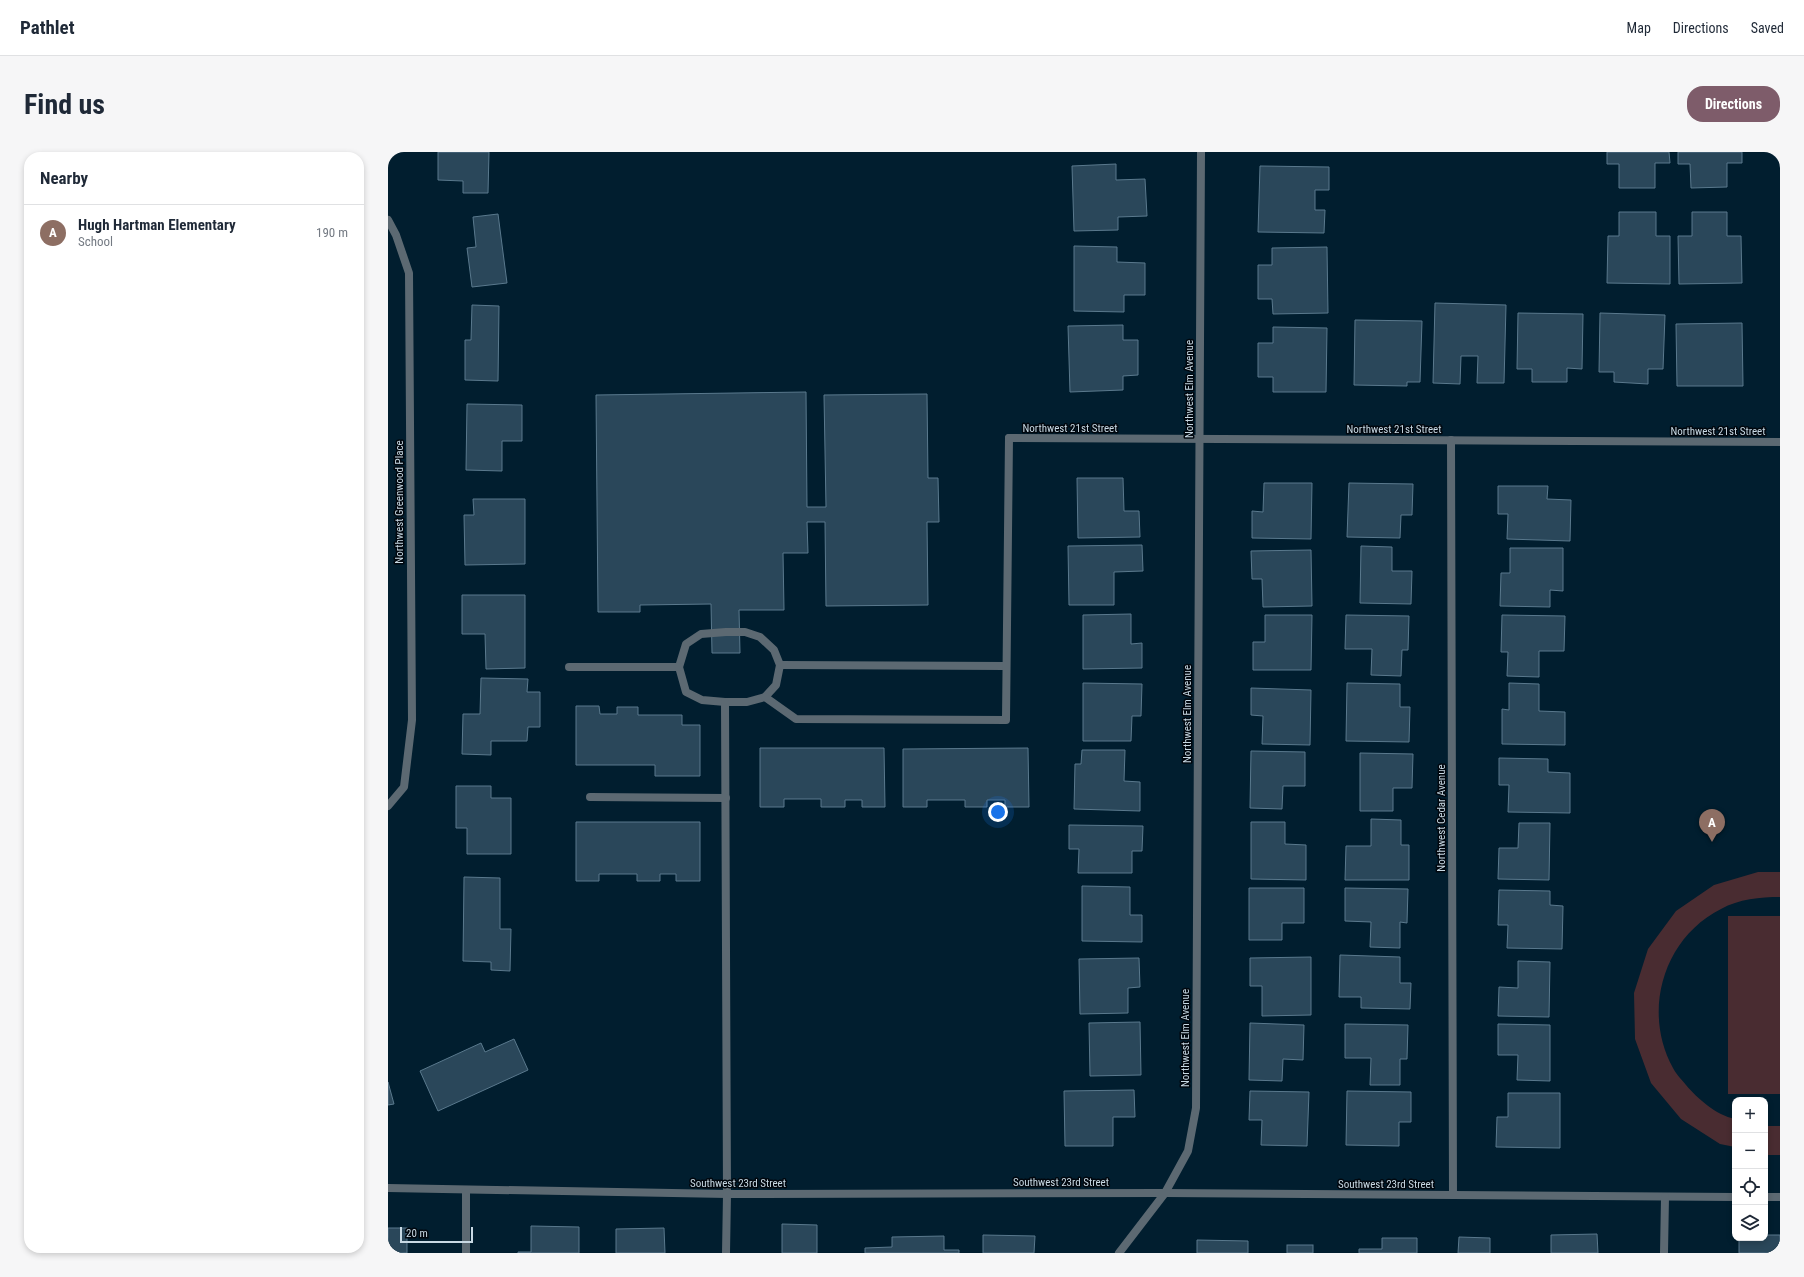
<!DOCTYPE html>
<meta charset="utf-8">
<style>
body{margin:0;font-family:"Roboto Condensed",sans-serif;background:#f6f6f7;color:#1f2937}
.controls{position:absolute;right:12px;bottom:12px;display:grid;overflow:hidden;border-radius:8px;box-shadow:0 2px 6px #0003}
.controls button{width:36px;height:36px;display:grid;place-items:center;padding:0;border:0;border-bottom:1px solid #e0e1e3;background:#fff;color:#1f2937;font:20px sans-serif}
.scale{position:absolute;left:12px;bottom:10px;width:73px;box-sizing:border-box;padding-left:4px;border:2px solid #c8d9e4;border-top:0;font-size:11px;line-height:14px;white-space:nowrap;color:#c8d9e4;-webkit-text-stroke:3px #01070e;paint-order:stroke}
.you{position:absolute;left:610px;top:660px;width:14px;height:14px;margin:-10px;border:3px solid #fff;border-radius:50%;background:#1a73e8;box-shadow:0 0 0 6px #1a73e833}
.badge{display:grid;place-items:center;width:26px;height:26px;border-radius:50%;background:#7e5c6a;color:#fff;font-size:13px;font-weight:700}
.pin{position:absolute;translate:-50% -33px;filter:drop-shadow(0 1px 2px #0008)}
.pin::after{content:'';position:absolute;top:21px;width:14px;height:12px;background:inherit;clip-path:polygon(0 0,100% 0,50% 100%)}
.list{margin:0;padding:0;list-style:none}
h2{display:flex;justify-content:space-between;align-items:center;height:52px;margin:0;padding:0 16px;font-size:17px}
h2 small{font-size:13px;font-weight:400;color:#747a83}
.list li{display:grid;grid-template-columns:26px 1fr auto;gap:12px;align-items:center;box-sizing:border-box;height:56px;padding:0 16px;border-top:1px solid #e0e1e3}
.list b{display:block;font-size:15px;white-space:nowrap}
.list p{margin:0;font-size:13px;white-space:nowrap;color:#747a83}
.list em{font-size:13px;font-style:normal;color:#747a83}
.icon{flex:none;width:22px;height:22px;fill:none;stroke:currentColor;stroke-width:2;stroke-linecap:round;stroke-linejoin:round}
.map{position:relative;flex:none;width:1392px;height:1101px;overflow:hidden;border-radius:16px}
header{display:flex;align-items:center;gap:24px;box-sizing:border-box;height:56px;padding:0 20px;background:#fff;border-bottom:1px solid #e0e1e3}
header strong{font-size:19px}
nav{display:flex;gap:22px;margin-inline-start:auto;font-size:14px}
.intro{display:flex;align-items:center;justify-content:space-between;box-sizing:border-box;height:96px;padding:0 24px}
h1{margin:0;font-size:28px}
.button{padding:10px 18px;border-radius:16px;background:#7e5c6a;color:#fff;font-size:14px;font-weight:700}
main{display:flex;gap:24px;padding:0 24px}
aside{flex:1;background:#fff;border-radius:16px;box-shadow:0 2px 6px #0003}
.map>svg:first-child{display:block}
.green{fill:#492c31}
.building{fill:#2a475a;stroke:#5a798d}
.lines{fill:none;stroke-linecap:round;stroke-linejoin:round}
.service{stroke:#5c6972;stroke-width:8}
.minor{stroke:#5c6972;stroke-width:8}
.labels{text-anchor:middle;stroke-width:3;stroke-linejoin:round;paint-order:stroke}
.street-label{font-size:11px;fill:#c8d9e4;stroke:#01070e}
</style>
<header>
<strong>Pathlet</strong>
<nav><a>Map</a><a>Directions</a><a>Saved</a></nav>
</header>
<div class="intro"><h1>Find us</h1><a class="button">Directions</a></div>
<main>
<aside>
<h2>Nearby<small></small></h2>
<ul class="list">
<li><span class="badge" style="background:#8d6e63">A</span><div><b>Hugh Hartman Elementary</b><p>School</p></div><em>190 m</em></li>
</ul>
</aside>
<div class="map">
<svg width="1392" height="1101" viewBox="0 0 1392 1101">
<rect width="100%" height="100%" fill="#011e2f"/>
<g class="green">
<path d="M1370 720H1392V745C1372 745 1351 747 1333 757 1275 786 1254 860 1285 916 1288 922 1294 928 1298 933 1310 947 1328 963 1347 967V995L1332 992 1293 967 1263 931 1247 887 1246 841 1260 797 1288 759 1326 733Z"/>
<rect x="1340" y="764" width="52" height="178"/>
<rect x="1377" y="974" width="15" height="29"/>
</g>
<g class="building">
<path d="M50 0H101L100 41H75V29L50 28Z"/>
<path d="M1219 0H1281L1282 11H1267V36H1231V12H1219Z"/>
<path d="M1290 0H1354V11H1339V35L1303 36 1302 12H1290Z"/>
<path d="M728 12V28L757 27 759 64 730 65V78L686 79 684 14Z"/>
<path d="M872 14 941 15V38H927V58H937L936 81 870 80Z"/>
<path d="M1231 60H1268V84H1282V132L1219 131 1220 84H1231Z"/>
<path d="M1304 60H1339V84H1353L1354 131 1291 132 1290 84H1304Z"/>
<path d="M110 62 119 131 84 135 79 96 88 95 85 65Z"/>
<path d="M686 94 729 95V110L757 111V143H736V160L686 159Z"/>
<path d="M939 95 940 161 885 162 884 147H870V113H884V96Z"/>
<path d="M1047 151 1118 153 1116 231H1089L1090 204H1073L1072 232 1045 231Z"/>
<path d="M84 153 111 154 110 229 77 228V188H83Z"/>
<path d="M1130 161 1195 162 1194 217 1179 216V230H1144V217H1129Z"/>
<path d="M1212 161 1277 163 1275 217H1260V232L1226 230V220H1211Z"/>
<path d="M967 168 1034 169 1032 230H1019V234L966 233Z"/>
<path d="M1354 171 1355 234H1289L1288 172Z"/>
<path d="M735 173V188H750V223L735 224V238L682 240 680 174Z"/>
<path d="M885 175 939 176 938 240H885V225H870V191H885Z"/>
<path d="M418 240 419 355H438L436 243 539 242 540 326H550L551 370H539L540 453 438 454 437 370H419L420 401H395L396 458H351L352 501H324L323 452 252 453V460H210L208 243Z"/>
<path d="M79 252 134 253V289H114V319L78 318Z"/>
<path d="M689 326H735L736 359H751L752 385 690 386Z"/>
<path d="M876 331H924L923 387 864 386V359L875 360Z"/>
<path d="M961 331 1025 332 1024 363H1013L1012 386 959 385Z"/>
<path d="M1110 334H1160L1159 347 1183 348 1182 389 1119 387 1120 362H1110Z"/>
<path d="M85 347H137V412L77 413 76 363H86Z"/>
<path d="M754 393 755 419 726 420V453H681L680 394Z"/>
<path d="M973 394 1004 395V419H1024L1023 452 972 451Z"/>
<path d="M1122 396H1175V439L1162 438V455L1112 454 1113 421H1122Z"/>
<path d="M923 398 924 454 875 455 874 427H864L863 399Z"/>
<path d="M74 443H137V516L98 517 97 482H74Z"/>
<path d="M743 462V492L754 491V516L695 517V463Z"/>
<path d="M877 463H924L923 518H865V490H877Z"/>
<path d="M958 463 1021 464 1020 498H1014L1013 524 983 523 984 497H957Z"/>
<path d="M1114 463 1177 464 1176 499H1151V525L1119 524 1120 500H1113Z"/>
<path d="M93 526 140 527 139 540H152V575H140L139 589H103V603L74 602 75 562H92Z"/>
<path d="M695 531 754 532 753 564H744L743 589H695Z"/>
<path d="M959 531 1012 532V555H1022L1021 590 958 589Z"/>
<path d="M1121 531 1151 532V559L1177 560V593L1114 592V557L1121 558Z"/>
<path d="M863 536 923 538 922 593 874 592 875 564 863 563Z"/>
<path d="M188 554H211L212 562H229V555H250V563H294V573H312V624H267V613H188Z"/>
<path d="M372 596H496L497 655H474V648H457V655H433V647H396V655H372Z"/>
<path d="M640 596 641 655H617V648H599V655H577V648H539V655H515V597Z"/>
<path d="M694 598H737L736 629 752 630V659L686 657 687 612H693Z"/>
<path d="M863 599 917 600V634H895L894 657 862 656Z"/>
<path d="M972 601 1025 602 1024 636H1005V659H972Z"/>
<path d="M1111 606 1160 607V620L1182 621V661L1120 660 1121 633H1111Z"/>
<path d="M68 634H103V646H123V702H79V676H68Z"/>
<path d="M983 667 1013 668V693H1021V728H957L958 694H983Z"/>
<path d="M188 670H312V729H288V722H272V729H249V722H211V729H188Z"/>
<path d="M863 670H897V692L918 693V728L863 727Z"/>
<path d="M1131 671H1162L1161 728 1110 727 1111 696H1130Z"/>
<path d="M681 673 755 674 754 699H744V721H690L691 697H681Z"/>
<path d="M76 725 112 726V777H123L122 819 103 818V810L75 809Z"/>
<path d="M694 734 742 735V763H754V790L694 789Z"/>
<path d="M861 736H916V771H894V788H861Z"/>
<path d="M957 736 1020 737 1019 771 1012 770V796L982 795 983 770 957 769Z"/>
<path d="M1111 738 1162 739V753L1175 754 1174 797 1119 796 1120 773H1110Z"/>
<path d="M952 803 1012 805V831H1023L1022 857 973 856V845H951Z"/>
<path d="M923 805V863L874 864V834H862V806Z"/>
<path d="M751 806 752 835 740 836V861L692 862 691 807Z"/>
<path d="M1130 809 1162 810 1161 865 1110 864 1111 835 1130 836Z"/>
<path d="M752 870 753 923 702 924 701 871Z"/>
<path d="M862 871 916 873 915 908 895 907 894 929 861 928Z"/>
<path d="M957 872 1020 873 1019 907H1012V933H982L983 906H957Z"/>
<path d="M1110 872 1162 873V929L1129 928 1130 903H1110Z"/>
<path d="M126 887 140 918 50 959 32 919 93 891 97 900Z"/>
<path d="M0 930 6 952 0 953Z"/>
<path d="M746 938 747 965H725V994H677L676 939Z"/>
<path d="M862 939 921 940 919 994 873 993 874 968H861Z"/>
<path d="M959 939 1023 940V970H1011V994L958 993Z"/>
<path d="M1120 941H1172V996L1108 995 1109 965H1120Z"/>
<path d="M394 1072 429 1073V1101H394Z"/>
<path d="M143 1074 191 1075V1101H130V1100H143Z"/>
<rect x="0" y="1076" width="19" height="25"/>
<path d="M276 1076 277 1101H228V1077Z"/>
<path d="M1209 1082 1210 1101H1163V1083Z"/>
<path d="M595 1083 647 1084 646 1101H595Z"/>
<path d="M1377 1083H1392V1101H1351V1086H1377Z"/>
<path d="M556 1084V1098H571V1101H477V1096L504 1095V1085Z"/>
<path d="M1071 1085 1102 1086V1101H1070Z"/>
<path d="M994 1086H1029V1101H971V1097H994Z"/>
<path d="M809 1088 860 1089V1101H809Z"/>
<rect x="899" y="1093" width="26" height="8"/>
</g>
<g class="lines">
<g class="service">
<path d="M338 480H357L372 485 386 498 392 513 388 533 377 545 359 550H337L314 548 298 540 291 515 298 492 313 482Z"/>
<path d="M392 513 618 514"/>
<path d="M181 515H291"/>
<path d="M377 545 408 567 618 568 621 286"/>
<path d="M337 550 339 1042"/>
<path d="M202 645 338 646"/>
</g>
<g class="minor">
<path d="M0 68 8 83 21 121 24 568 16 635 0 654"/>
<path d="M621 286 1392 290"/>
<path d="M1063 288 1065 1043"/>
<path d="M0 1036 339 1042 777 1041 1347 1045"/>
<path d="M1377 1045H1392"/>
<path d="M78 1101V1038"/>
<path d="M338 1101 339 1042"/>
<path d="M731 1101 777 1041 800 999 808 956 813 0"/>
<path d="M1276 1101 1277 1045"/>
</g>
</g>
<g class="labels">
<g class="street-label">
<text transform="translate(801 237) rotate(-90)" y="4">Northwest Elm Avenue</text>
<text x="682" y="280">Northwest 21st Street</text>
<text x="1006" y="281">Northwest 21st Street</text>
<text x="1330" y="283">Northwest 21st Street</text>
<text transform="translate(11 350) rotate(-90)" y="4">Northwest Greenwood Place</text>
<text transform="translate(799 562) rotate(-90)" y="4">Northwest Elm Avenue</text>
<text transform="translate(1053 666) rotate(-90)" y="4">Northwest Cedar Avenue</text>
<text transform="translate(797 886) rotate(-90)" y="4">Northwest Elm Avenue</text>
<text x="673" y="1034">Southwest 23rd Street</text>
<text x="350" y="1035">Southwest 23rd Street</text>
<text x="998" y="1036">Southwest 23rd Street</text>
</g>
</g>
</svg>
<div class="controls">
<button>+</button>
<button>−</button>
<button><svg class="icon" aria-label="locate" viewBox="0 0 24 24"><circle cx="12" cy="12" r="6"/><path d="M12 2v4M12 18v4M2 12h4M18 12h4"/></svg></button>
<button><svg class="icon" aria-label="layers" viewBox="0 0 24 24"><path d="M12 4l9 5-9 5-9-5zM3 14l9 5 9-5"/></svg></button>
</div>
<div class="scale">20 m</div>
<div class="you"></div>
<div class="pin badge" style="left:1324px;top:690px;background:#8d6e63">A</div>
</div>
</main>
